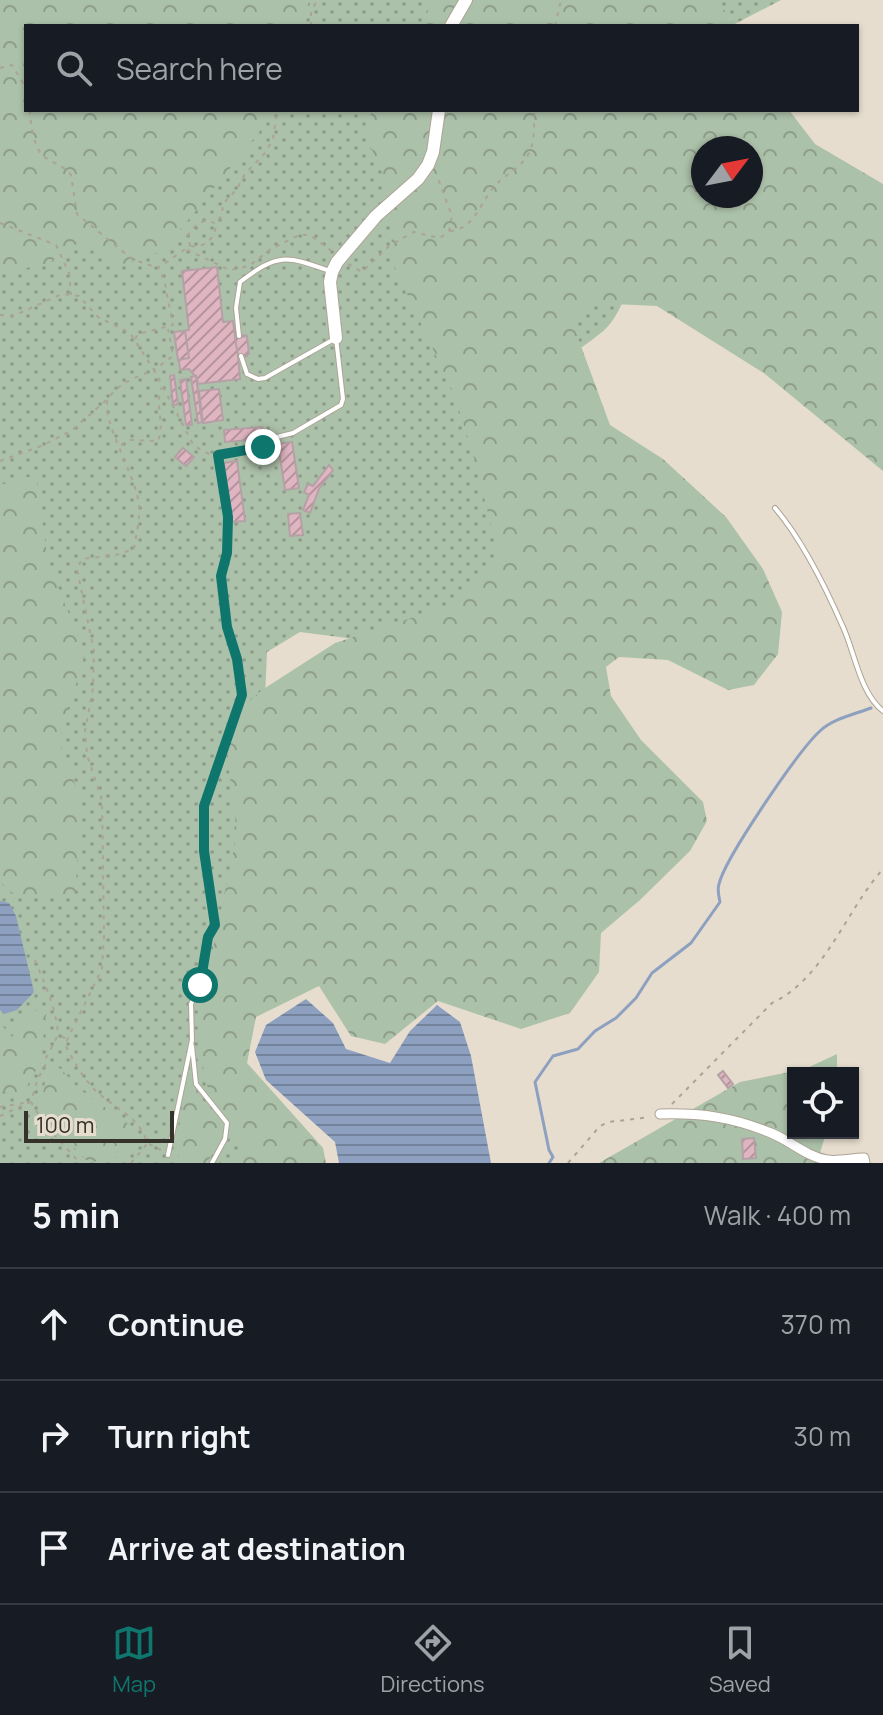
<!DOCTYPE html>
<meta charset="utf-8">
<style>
body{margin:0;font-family:Manrope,sans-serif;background:#242831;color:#f1f3f6}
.controls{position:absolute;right:24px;bottom:24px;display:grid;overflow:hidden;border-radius:0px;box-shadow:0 2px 6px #0004}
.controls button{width:72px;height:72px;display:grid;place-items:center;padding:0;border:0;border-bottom:2px solid #363941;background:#171b24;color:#f1f3f6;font:40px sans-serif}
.compass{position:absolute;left:691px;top:136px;width:72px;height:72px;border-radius:50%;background:#171b24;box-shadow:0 2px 6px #0004;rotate:58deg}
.scale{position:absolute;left:24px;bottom:20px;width:150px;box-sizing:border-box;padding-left:8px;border:4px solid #35312b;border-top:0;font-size:22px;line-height:28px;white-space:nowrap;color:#35312b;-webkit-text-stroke:6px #e6ddce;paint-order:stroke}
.stop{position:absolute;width:24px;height:24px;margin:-18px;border:6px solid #0f766e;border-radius:50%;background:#fff}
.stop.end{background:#0f766e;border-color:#fff;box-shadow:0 2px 8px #0008}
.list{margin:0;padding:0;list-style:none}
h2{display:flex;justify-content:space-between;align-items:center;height:104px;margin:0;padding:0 32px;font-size:34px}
h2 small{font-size:26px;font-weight:400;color:#9ea1a6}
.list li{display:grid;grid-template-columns:52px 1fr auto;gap:24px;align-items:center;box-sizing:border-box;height:112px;padding:0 32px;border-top:2px solid #363941}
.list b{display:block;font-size:30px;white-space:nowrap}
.list em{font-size:26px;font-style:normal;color:#9ea1a6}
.icon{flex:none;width:44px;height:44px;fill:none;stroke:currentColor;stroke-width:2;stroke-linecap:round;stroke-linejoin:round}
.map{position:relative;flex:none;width:883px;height:1163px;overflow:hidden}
.search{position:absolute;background:#171b24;box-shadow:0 2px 6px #0004;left:24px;right:24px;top:24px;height:88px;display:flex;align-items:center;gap:20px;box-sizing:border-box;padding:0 28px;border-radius:0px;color:#9ea1a6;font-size:30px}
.sheet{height:440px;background:#171b24}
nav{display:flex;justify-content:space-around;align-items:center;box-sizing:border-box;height:112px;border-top:2px solid #363941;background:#171b24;font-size:22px;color:#9ea1a6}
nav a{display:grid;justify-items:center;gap:4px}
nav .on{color:#0f766e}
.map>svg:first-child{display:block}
.green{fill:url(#green-dots)}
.forest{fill:url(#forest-crowns);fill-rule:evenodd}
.water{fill:url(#water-rules)}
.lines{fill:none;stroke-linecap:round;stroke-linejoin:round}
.stream{stroke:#8da0c0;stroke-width:3}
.building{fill:url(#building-hatch);stroke:#b4a1a6;stroke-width:2}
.lane-casing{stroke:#ada495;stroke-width:6}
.street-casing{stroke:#ada495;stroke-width:11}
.secondary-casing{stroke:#ada495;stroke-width:14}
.path{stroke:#aaa397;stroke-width:2;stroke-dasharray:4 6;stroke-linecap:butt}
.lane{stroke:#fff;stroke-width:4}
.street{stroke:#fff;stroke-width:9}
.secondary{stroke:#fff;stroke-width:12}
.route{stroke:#0f766e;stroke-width:10}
</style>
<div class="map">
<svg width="883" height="1163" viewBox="0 0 883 1163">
<defs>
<pattern id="green-dots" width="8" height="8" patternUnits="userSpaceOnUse" patternTransform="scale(2)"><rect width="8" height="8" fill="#acc1a9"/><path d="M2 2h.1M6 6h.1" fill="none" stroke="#8d9d8a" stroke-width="1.8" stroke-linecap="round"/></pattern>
<pattern id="forest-crowns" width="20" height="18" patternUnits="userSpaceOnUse" patternTransform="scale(2)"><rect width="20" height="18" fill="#acc1a9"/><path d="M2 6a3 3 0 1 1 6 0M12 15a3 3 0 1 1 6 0" fill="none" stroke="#8d9d8a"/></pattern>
<pattern id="water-rules" width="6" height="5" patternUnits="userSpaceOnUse" patternTransform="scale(2)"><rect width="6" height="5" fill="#8da0c0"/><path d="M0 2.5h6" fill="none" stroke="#74839c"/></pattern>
<pattern id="building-hatch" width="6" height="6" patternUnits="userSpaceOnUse" patternTransform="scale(2)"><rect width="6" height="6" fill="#dfb5c1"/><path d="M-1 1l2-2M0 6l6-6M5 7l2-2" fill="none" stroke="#b6949d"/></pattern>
</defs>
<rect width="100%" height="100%" fill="#e6ddce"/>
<path class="green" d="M0 0H781L731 26H26V110H656C650 163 644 298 602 332 576 354 543 370 514 388L518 585 432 649 300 632 267 652 261 790 218 1056 257 1163H0Z"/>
<g class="forest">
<path d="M0 0H310L298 26H26V110H265L260 131 163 251 120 265 78 243 46 265 0 272Z"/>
<path d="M434 0H719L732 26H420Z"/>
<path d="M373 110H789L815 144 883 184V471L765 374 657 306 590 303 571 319 610 425 663 459 726 517 763 569 782 612 778 654 754 685 728 690 668 660 619 657 606 667 611 696 641 740 703 802 707 821 690 851 640 900 601 933 599 972 570 1013 521 1029 438 1001 385 1044 351 1036 319 986 256 1017 247 1063 323 1148 326 1163H234L242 1151 204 1080 200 1010 237 834 228 761 227 721 262 690 335 643 460 602 498 554 476 464 454 394 395 268 384 177 363 130ZM703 148H751V196H703Z"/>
<path d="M36 475 48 562 85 654 59 741 81 801 75 898 16 896 0 882V485Z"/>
<path d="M47 1008 40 1063 21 1097 0 1091V1023L12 1037 26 1013Z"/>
<path d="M837 1054V1073H793V1133H826L817 1163H599L740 1082 805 1069Z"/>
<path d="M54 1065 61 1069 78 1088 138 1131 136 1142C122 1158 109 1163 87 1161L57 1129 41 1103 46 1078Z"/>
<path d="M189 1068 197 1094 223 1121 222 1137 207 1163H179L177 1139Z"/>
</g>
<g class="water">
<path d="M0 901 9 903 16 916 34 992 17 1010 4 1014 0 1010Z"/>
<path d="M306 999 333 1023 346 1049 390 1063 410 1031 437 1005 460 1022 471 1056 491 1163H339L335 1142 266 1080 255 1052 266 1025Z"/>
</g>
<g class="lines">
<path class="stream" d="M549 1163 553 1157 549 1150 535 1082 553 1056 578 1049 595 1031 616 1018 636 998 652 973 691 943 720 902C719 897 717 890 719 884 725 858 799 750 820 731 832 719 855 714 871 708"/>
</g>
<g class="building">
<path d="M217 267 223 322 233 321 235 336 245 335 247 356H238L240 379 198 384 197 378 189 369 180 370 176 332 189 330 182 271Z"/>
<path d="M185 331 189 358 178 360 174 332Z"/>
<path d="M247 336 249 354 238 356 235 338Z"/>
<path d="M174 375 178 404 173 405 170 376Z"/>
<path d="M196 376 202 422 198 423 191 377Z"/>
<path d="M186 379 192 425H186L180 380Z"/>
<path d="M219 389 223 420 203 423 199 391Z"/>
<path d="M262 427 263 439 225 442 224 430Z"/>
<path d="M292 442 299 488 285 490 278 444Z"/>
<path d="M183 448 194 457 186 466 175 457Z"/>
<path d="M237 461 245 521 232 522 224 463Z"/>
<path d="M329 465 333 470 319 489 310 513 303 510 309 495 304 492 308 484 313 486Z"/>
<path d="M300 513 303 535 290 536 288 514Z"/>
<path d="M723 1071 733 1084 728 1088 718 1075Z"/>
<path d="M754 1138 756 1158 743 1159 742 1139Z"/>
</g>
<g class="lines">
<g class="lane-casing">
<g id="lane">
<path d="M239 336 236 308 240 282C279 252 287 256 330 271"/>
<path d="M775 508C803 541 826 588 843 627 855 653 860 693 883 711"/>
<path d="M192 1046 196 1084 227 1123 225 1139 212 1163"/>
<path d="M168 1155 192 1040 191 1004 200 985 208 937 215 925 204 851V806L242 695 237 659 227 627 221 576 227 553 228 517 218 455 263 447 277 437 293 433 341 405 343 399 336 338 265 378 258 379 247 374 241 356"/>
</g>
</g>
<g class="street-casing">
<path id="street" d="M660 1114C702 1113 732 1117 771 1133 791 1141 805 1156 827 1160 838 1162 852 1158 864 1158L865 1163"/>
</g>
<g class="secondary-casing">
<g id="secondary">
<path d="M451 26 466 0"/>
<path d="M336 338 330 282 332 272 337 262 376 216 418 179 428 165 433 152 439 110"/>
</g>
</g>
<g class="path">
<path d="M311 26V13L317 0"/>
<path d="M555 26 561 0"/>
<path d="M0 68 12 65 26 88"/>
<path d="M30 110C30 122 34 148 43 156 52 163 63 165 71 175L77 214 132 259 158 268"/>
<path d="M0 223 56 245 69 273 71 295"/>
<path d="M450 231C474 229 480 204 493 188 504 174 525 167 531 148 535 137 534 121 534 110"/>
<path d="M191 246C204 248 215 239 216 225"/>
<path d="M187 250 230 270 249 266 271 249 299 235H310L333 252"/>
<path d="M348 264 362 272 388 247 413 232 440 238 449 231 452 216 437 176"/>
<path d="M0 315 13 316 62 294 79 296 98 317 130 333 154 370 173 356 168 329"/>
<path d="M135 339 138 334 173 325 164 279 158 268 190 246 188 235C196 224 203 217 216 224L222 214 223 204 237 189 245 174 265 153 273 139 277 110"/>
<path d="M121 445 131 440 158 441C165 424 155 406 161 388"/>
<path d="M0 461 41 446 71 431 110 397"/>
<path d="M35 960C45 985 56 1007 58 1034"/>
<path d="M65 1038 58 1035 46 1058 45 1067 38 1078 31 1102 45 1125 80 1163"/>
<path d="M672 1104 772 1003C825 978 846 910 883 869"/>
<path d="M0 1107 30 1102"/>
<path d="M0 1116 30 1102"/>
<path d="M149 1144 161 1150"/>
<path d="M131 1163 147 1144C141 1117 115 1109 96 1091 83 1078 73 1061 65 1044L102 969 104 936 102 800 87 755 85 731 93 688 94 651 77 569 82 559 116 555 134 549C136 535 140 520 139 506 138 479 100 419 108 400 115 384 139 376 154 370L194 446 209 454"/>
<path d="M568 1163 600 1126 609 1122 650 1117"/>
</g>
<use href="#lane" class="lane"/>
<use href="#street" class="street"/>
<use href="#secondary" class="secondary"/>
</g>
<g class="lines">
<path class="route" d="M200 985 208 937 215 925 204 851V806L242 695 237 659 227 627 221 576 227 553 228 517 218 455 263 447"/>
</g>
</svg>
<div class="controls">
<button><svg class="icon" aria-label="locate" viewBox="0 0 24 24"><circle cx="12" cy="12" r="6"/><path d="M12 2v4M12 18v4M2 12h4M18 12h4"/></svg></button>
</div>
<svg class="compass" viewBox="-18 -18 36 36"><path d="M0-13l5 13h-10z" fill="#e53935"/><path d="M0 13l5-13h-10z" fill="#9ea1a6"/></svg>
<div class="scale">100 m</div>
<div class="stop" style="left:200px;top:985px"></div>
<div class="stop end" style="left:263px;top:447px"></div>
<div class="search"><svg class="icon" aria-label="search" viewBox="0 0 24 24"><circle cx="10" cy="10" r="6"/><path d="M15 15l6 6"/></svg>Search here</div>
</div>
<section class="sheet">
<h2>5 min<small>Walk · 400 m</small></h2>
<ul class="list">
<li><svg class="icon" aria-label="ahead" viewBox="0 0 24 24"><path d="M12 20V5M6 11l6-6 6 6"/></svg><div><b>Continue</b></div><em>370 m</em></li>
<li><svg class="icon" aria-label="right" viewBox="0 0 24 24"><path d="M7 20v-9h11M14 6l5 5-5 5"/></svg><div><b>Turn right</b></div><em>30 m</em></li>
<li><svg class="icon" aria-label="arrive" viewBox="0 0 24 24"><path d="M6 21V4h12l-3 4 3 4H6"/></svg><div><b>Arrive at destination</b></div></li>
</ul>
</section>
<nav>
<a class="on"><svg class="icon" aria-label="map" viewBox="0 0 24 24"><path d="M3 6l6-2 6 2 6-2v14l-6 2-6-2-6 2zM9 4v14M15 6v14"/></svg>Map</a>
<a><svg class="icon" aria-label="directions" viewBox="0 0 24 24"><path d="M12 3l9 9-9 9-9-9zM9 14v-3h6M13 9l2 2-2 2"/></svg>Directions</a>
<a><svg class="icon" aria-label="saved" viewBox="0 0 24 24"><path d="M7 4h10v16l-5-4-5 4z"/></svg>Saved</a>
</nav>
